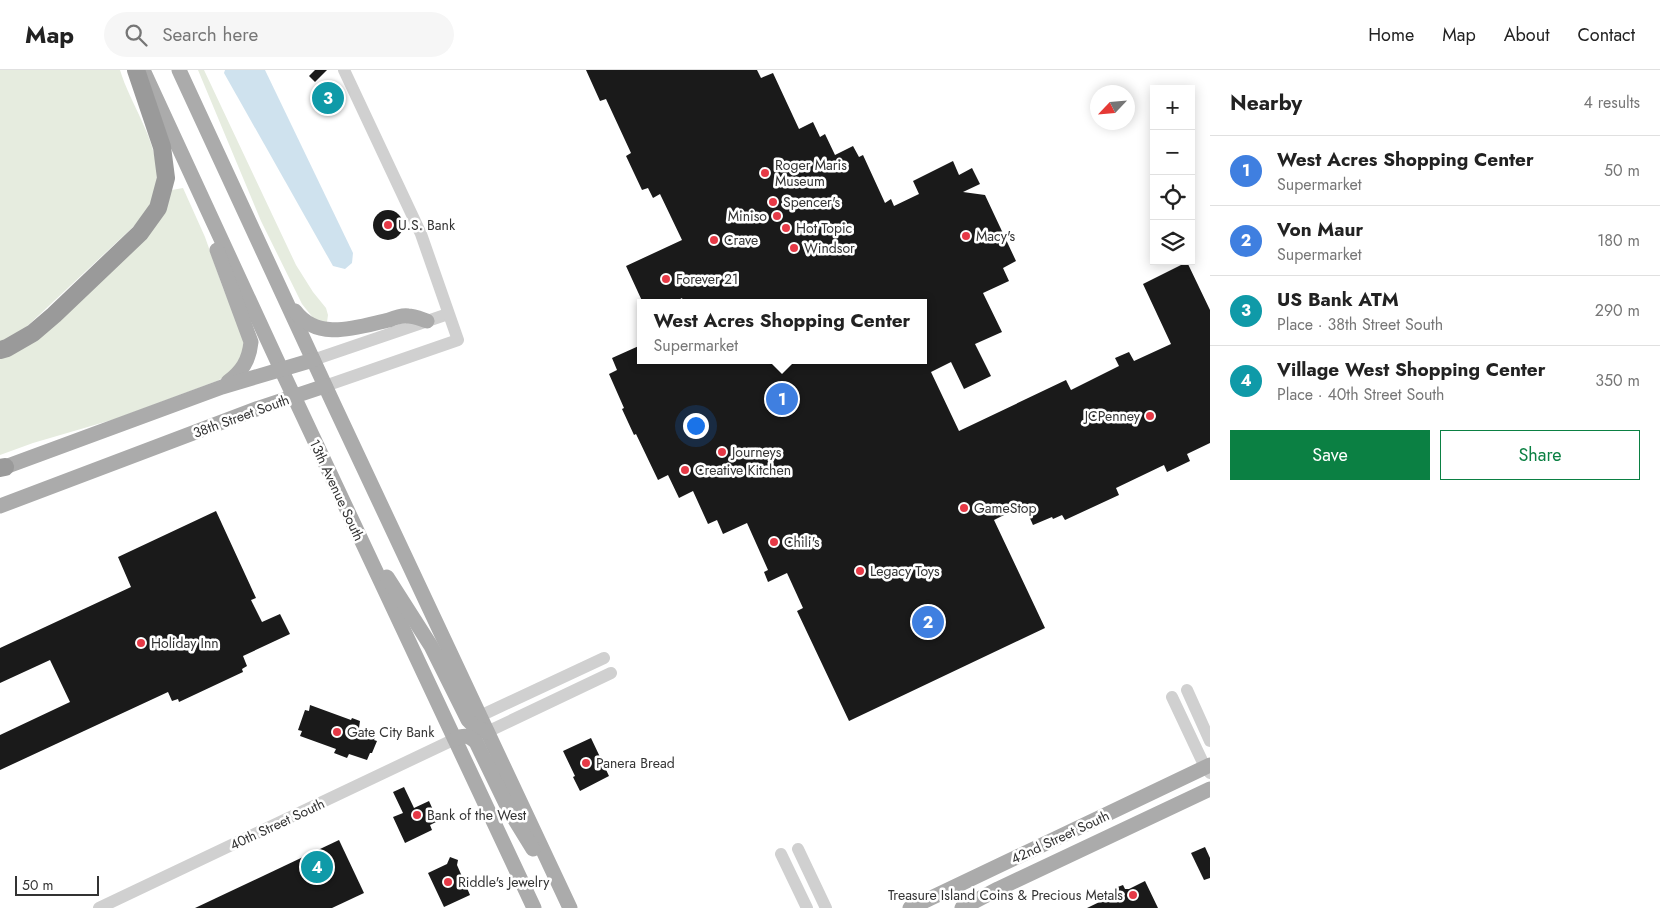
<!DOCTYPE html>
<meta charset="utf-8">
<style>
body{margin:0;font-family:Jost,sans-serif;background:#f6f6f6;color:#222}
.controls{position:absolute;right:15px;top:15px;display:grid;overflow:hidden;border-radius:0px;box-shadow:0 2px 12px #0003}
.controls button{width:45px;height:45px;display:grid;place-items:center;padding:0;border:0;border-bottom:1px solid #e0e0e0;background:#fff;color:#222;font:25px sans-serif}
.compass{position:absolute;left:1090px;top:15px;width:45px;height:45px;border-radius:50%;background:#fff;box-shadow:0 2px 12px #0003;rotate:244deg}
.scale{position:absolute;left:15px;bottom:12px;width:84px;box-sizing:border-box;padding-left:5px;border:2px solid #333;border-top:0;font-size:14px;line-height:18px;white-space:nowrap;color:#333;-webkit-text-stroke:4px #fff;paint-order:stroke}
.you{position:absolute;left:695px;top:355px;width:18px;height:18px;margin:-12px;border:4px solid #fff;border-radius:50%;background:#1a73e8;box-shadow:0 0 0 8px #1a73e833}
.badge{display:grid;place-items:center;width:32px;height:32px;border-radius:50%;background:#0b8043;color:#fff;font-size:16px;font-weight:700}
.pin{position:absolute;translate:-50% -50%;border:2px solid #fff;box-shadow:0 1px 5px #0006}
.popup{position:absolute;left:637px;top:229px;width:290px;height:65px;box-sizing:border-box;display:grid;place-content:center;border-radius:0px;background:#fff;filter:drop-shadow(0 1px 4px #0005);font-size:16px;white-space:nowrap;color:#767676}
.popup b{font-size:19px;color:#222}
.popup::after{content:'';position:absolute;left:50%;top:100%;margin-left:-10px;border:10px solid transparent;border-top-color:#fff}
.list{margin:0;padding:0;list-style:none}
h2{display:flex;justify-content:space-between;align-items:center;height:65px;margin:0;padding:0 20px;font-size:21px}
h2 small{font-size:16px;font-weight:400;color:#767676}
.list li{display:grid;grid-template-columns:32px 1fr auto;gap:15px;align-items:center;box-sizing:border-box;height:70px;padding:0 20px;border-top:1px solid #e0e0e0}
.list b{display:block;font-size:19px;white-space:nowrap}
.list p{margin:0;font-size:16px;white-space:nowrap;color:#767676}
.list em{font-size:16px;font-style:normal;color:#767676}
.actions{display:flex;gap:10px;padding:15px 20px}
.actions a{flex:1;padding:11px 0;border:1px solid #0b8043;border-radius:0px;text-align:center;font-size:18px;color:#0b8043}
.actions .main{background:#0b8043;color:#fff}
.icon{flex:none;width:28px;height:28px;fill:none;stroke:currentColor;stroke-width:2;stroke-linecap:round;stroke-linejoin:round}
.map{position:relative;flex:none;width:1210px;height:838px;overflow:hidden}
header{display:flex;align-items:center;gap:30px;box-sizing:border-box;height:70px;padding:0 25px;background:#fff;border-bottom:1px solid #e0e0e0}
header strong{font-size:24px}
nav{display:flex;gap:28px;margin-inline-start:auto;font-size:18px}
.search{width:350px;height:45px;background:#f6f6f6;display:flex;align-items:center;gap:12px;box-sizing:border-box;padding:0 18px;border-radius:28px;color:#767676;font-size:19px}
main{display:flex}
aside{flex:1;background:#fff}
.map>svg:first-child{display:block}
.green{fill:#e6ecdf}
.water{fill:#cfe2ee}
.building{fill:#1a1a1a}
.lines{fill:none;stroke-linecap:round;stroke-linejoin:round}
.minor{stroke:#d0d0d0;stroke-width:12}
.major{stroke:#ababab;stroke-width:15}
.highway{stroke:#9a9a9a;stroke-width:18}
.poi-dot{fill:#e63946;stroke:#fff;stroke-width:2}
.labels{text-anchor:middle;stroke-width:5;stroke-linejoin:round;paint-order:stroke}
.poi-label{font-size:14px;fill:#333;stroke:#fff;text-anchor:start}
.street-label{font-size:14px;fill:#333;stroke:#fff}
</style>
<header>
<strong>Map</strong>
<div class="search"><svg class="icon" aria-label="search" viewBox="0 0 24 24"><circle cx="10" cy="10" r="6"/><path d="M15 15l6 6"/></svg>Search here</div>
<nav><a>Home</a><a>Map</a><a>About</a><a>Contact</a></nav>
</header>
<main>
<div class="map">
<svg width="1210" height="838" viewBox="0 0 1210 838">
<rect width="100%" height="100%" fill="#fff"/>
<g class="green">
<path d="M0 0H120C133 44 175 91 148 138 144 144 139 150 134 156L22 261 0 272Z"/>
<path d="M198 0H204L296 195 313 222 326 238 328 245 327 252 314 249 302 234 261 151Z"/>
<path d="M183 118 205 167 223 218 244 268V281L239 293 229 304 217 311 115 349 33 373 0 385V288L172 120Z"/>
</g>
<path class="water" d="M225 0H265L353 183 352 193 345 199 333 196 224 3Z"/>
<g class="building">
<path d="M315 0H327L315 12 309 6Z"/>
<path d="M586 0H757L761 8 773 3 799 59 813 52 820 67 825 64 835 85 853 76 859 87 863 85 885 133 891 129 894 136 919 124 913 111 953 91 959 105 972 98 980 114 963 122 985 125 1016 191 1003 198 1009 211 983 223 1002 262 975 274 991 306 964 319 951 292 931 302 959 361 1066 310 1071 320 1119 296 1115 288 1129 282 1134 291 1171 274 1143 214 1187 192 1210 240V373L1187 384 1190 391 1167 402 1164 395 1116 418 1119 425 1065 450 1062 445 1053 449 1052 447 1033 455 1024 435 994 450 1045 558 849 651 797 541 803 538 787 503 768 512 764 502 768 500 747 453 723 464 717 450 708 454 693 421 679 428 668 405 658 410 636 364 634 365 622 339 624 338 609 304 617 300 612 288 641 275V290H923V233H684L682 228 673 233H643L626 196 682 170 660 124 653 128 648 118 642 120 626 86 631 83 606 29 600 31Z"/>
<circle cx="388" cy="155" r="15"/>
<path d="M216 441 256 528 251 530 262 552 280 544 290 564 243 586 247 596 242 599 243 602 179 632 178 629 172 631 168 622 0 700V665L70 632 50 590 0 613V578L131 517 118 487Z"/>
<path d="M310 635 351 650 352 648 360 651 359 658 377 664 374 670 377 671 372 683H370L367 690 349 684 347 688 334 683 336 679 300 666 302 661 298 660 305 640 309 641Z"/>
<path d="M591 668 609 706 580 721 573 707 575 706 563 681Z"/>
<path d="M404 717 414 738 429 731 438 751 430 755 432 760 405 773 393 747 403 743 393 722Z"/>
<path d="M339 770 364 823 332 838H195Z"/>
<path d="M1205 777 1210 788V808L1204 810 1191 783Z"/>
<path d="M450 787 458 790 457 795 470 825 444 837 428 803 447 794Z"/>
<path d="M1145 811 1158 838H1087L1114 825 1117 823 1115 818 1123 815 1125 819H1129Z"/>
</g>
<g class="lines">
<g class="minor">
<path d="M313 290 448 244"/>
<path d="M325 316 458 270 421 164 344 0"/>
<path d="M1187 620 1210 671"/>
<path d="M1172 627 1205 697 1210 703"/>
<path d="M480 646 604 588"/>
<path d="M487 662 611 603"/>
<path d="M798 779 826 838"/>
<path d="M781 784 807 838"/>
<path d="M99 838 455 669"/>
</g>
<g class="major">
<path d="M143 0 281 299 534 838"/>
<path d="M179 0 334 335 570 838"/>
<path d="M217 180 251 272C249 291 242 301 228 312"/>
<path d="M295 241C318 272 357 257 389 250 394 248 402 245 408 246 414 246 421 249 427 251"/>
<path d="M5 397 222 317 313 290"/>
<path d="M0 436 259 338 325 316"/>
<path d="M387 507 431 576 468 650 474 656 487 662"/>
<path d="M455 669C464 665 468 665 476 672L509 740 533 779"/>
<path d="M910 838 1210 695"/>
<path d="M962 838 998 819 1210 719"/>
</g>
<g class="highway">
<path d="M0 280 7 278 33 263 54 245 140 163 158 138 166 108 162 77 136 0"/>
<path d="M0 398 5 397"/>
</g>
</g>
<g class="poi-dot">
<circle cx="765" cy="103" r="5"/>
<circle cx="773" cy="132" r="5"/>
<circle cx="777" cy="146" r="5"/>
<circle cx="388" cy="155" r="5"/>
<circle cx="786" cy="158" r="5"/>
<circle cx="966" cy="166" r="5"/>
<circle cx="714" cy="170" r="5"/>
<circle cx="794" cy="178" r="5"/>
<circle cx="666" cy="209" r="5"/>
<circle cx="1150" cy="346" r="5"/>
<circle cx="722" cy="382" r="5"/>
<circle cx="685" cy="400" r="5"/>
<circle cx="964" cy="438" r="5"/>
<circle cx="774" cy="472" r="5"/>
<circle cx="860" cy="501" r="5"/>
<circle cx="141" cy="573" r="5"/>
<circle cx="337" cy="662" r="5"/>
<circle cx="586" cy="693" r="5"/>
<circle cx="417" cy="745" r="5"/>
<circle cx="448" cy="812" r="5"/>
<circle cx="1133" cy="825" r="5"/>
</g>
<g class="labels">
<g class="poi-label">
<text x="775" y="100">Roger Maris<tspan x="775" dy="16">Museum</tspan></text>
<text x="783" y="137">Spencer's</text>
<text x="767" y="151" text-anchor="end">Miniso</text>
<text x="398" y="160">U.S. Bank</text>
<text x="796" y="163">Hot Topic</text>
<text x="976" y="171">Macy's</text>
<text x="724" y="175">Crave</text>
<text x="804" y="183">Windsor</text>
<text x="676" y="214">Forever 21</text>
<text x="1140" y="351" text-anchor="end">JCPenney</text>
<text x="732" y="387">Journeys</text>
<text x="695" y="405">Creative Kitchen</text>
<text x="974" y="443">GameStop</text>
<text x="784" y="477">Chili's</text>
<text x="870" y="506">Legacy Toys</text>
<text x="151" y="578">Holiday Inn</text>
<text x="347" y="667">Gate City Bank</text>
<text x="596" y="698">Panera Bread</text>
<text x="427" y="750">Bank of the West</text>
<text x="458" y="817">Riddle's Jewelry</text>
<text x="1123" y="830" text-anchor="end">Treasure Island Coins &amp; Precious Metals</text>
</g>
<g class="street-label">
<text transform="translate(241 346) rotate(-20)" y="5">38th Street South</text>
<text transform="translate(337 420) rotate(65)" y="5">13th Avenue South</text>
<text transform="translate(277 754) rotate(-25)" y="5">40th Street South</text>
<text transform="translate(1060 767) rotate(-25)" y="5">42nd Street South</text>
</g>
</g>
</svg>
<div class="controls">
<button>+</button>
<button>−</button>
<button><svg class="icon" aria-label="locate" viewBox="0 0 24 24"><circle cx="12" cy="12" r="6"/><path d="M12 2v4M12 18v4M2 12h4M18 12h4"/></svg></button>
<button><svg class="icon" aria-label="layers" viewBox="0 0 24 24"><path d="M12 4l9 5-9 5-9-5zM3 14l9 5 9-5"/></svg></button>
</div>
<svg class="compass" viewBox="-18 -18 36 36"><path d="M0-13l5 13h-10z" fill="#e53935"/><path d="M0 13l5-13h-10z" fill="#767676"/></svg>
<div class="scale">50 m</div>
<div class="you"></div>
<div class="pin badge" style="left:782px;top:329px;background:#3f7fe0">1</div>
<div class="popup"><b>West Acres Shopping Center</b>Supermarket</div>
<div class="pin badge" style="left:928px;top:552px;background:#3f7fe0">2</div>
<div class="pin badge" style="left:328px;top:28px;background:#0f9aa8">3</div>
<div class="pin badge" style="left:317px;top:797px;background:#0f9aa8">4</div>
</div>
<aside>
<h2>Nearby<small>4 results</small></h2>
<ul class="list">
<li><span class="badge" style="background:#3f7fe0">1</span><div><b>West Acres Shopping Center</b><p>Supermarket</p></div><em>50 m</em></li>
<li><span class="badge" style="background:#3f7fe0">2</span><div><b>Von Maur</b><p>Supermarket</p></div><em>180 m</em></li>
<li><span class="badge" style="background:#0f9aa8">3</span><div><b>US Bank ATM</b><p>Place · 38th Street South</p></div><em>290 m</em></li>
<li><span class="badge" style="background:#0f9aa8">4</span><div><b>Village West Shopping Center</b><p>Place · 40th Street South</p></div><em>350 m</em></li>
</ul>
<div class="actions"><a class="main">Save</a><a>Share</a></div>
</aside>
</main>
